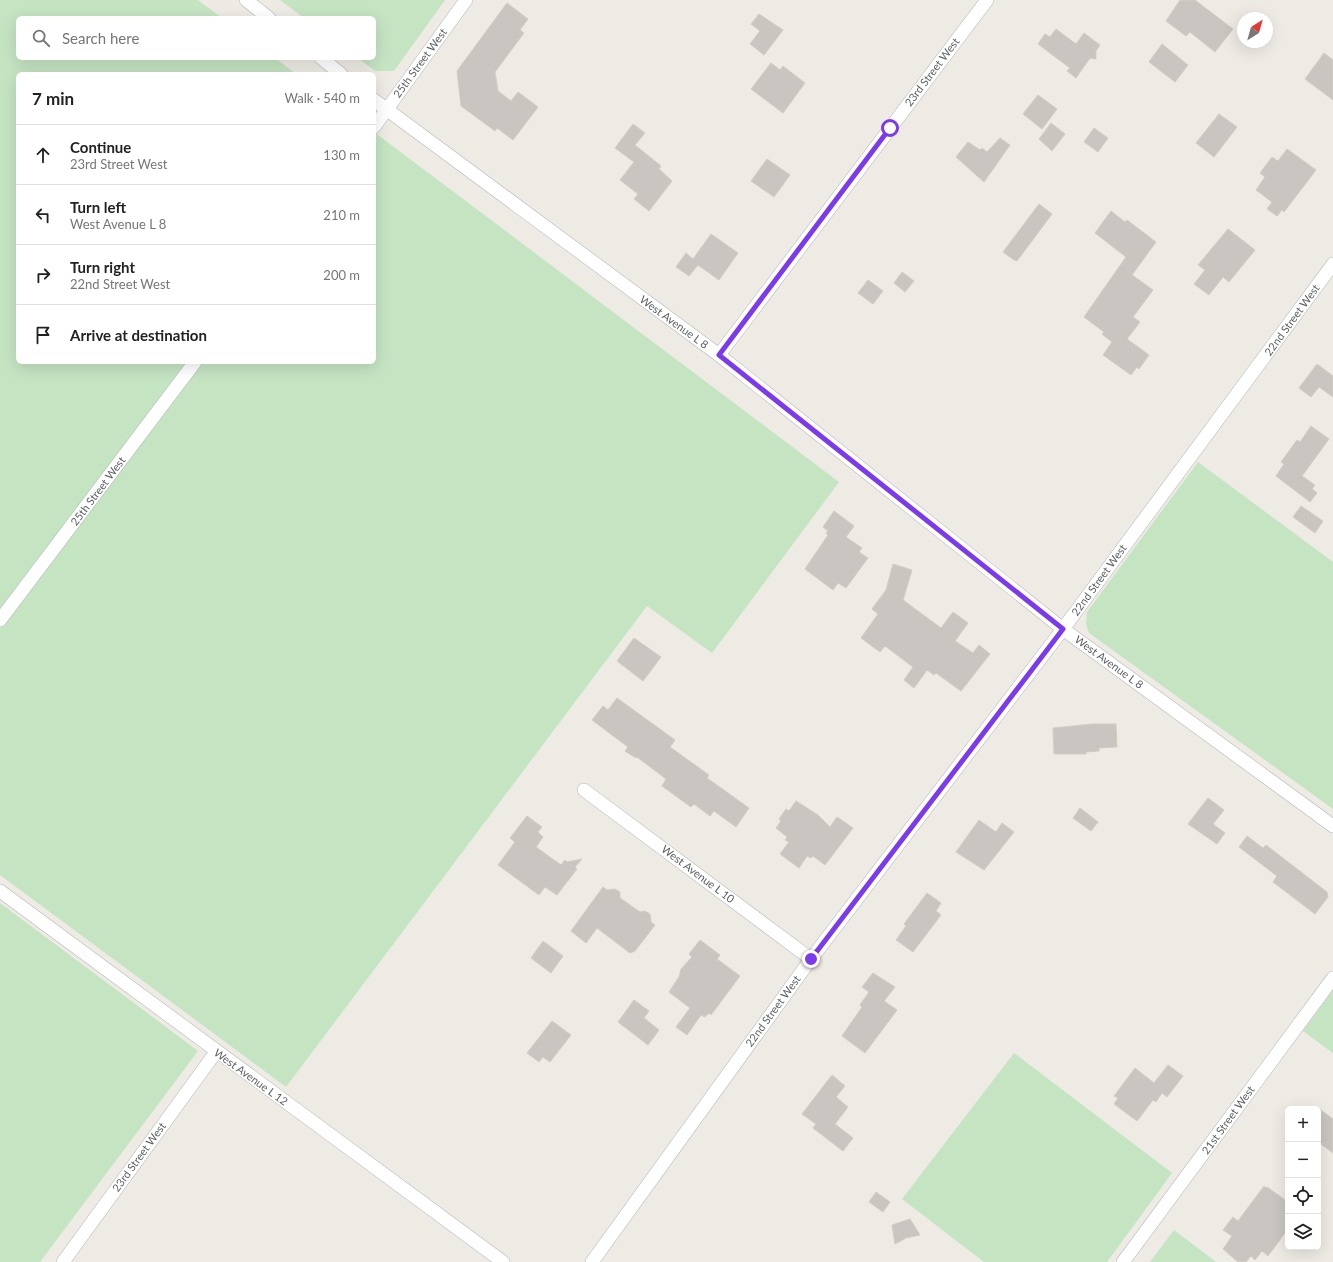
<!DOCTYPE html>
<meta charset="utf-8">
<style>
body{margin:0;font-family:Lato,sans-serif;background:#f2f2f2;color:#222}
.controls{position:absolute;right:12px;bottom:12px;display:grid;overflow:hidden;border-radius:6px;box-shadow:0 4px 16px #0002}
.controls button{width:36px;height:36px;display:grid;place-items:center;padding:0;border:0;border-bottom:1px solid #e0e0e0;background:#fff;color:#222;font:20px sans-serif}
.compass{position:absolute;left:1237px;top:12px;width:36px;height:36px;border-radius:50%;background:#fff;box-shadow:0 4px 16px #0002;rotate:37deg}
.stop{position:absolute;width:12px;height:12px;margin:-9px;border:3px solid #7c3aed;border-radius:50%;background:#fff}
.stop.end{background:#7c3aed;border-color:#fff;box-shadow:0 1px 4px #0008}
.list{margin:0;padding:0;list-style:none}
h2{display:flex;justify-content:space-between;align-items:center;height:52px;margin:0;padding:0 16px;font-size:17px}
h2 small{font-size:13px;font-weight:400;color:#767676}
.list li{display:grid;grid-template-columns:26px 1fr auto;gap:12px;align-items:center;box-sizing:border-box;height:60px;padding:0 16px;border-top:1px solid #e0e0e0}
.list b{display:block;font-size:15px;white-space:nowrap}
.list p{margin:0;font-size:13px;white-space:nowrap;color:#767676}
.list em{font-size:13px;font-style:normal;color:#767676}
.icon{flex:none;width:22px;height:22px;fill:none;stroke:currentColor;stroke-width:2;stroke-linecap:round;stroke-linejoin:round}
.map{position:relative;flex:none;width:1333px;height:1262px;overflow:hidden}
.search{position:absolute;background:#fff;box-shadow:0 4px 16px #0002;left:16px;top:16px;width:360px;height:44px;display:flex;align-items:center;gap:10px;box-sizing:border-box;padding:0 14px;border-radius:6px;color:#767676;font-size:15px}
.panel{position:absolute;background:#fff;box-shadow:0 4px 16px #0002;left:16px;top:72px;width:360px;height:292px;border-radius:6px}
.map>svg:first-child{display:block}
.green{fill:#c4e4c2}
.building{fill:#c9c6c2;stroke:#d2cdc3}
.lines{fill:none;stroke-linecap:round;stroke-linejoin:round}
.street-casing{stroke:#b2b5b8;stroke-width:14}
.street{stroke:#fff;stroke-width:13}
.route{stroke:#7c3aed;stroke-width:5}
.labels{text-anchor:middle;stroke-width:3;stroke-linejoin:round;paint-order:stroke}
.street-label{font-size:11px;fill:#5c6064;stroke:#fff}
</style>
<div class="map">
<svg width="1333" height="1262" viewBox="0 0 1333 1262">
<rect width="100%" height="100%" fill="#eeebe4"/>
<g class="green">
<path d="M0 0H198L222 18H18V58H275L296 74H18V362H374V132L839 482 712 653 647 606 286 1087 0 875Z"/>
<path d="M280 0H445L394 71H375L358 58H374V18H304Z"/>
<path d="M1198 462 1333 562V809L1089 633 1086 624 1087 612Z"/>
<path d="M0 903 198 1051 40 1262H0Z"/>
<path d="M1333 990V1053L1303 1031Z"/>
<path d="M1014 1053 1172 1173 1107 1262H984L902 1199Z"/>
<path d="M1174 1230 1216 1262H1150Z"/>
</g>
<g class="building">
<path d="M1180 0H1195L1233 29 1215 52 1190 32 1186 36 1166 21Z"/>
<path d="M507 3 528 19 520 30 524 33 495 72 498 91 511 101 518 92 538 107 513 140 497 128 495 131 461 106 457 71Z"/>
<path d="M759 14 783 30 764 55 750 44 760 31 751 24Z"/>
<path d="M1056 29 1076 44 1084 33 1100 45 1096 51V59L1090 58 1076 78 1067 71 1070 68 1038 44 1045 34 1050 37Z"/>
<path d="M1162 44 1188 65 1175 82 1149 62Z"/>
<path d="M1324 53 1333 60V100L1305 79Z"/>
<path d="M771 63 780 70 783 66 805 83 783 113 751 89Z"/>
<path d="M1038 95 1057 109 1042 129 1023 114Z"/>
<path d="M1219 114 1237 127 1214 157 1196 143Z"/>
<path d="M1051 123 1065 134 1052 151 1039 139Z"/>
<path d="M633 124 645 133 635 145 661 166 659 169 672 181 649 211 634 199 638 194 620 180 634 162 615 148Z"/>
<path d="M1094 128 1108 138 1098 152 1084 142Z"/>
<path d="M1000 138 1010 145 984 182 956 157 968 142 980 150 982 148 987 152Z"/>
<path d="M1287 149 1316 170 1284 212 1282 210 1277 216 1267 209 1272 202 1256 190 1265 177 1260 173 1272 157 1278 161Z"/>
<path d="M767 159 790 175 774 197 751 181Z"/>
<path d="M1039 204 1052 214 1017 261 1014 260 1003 252Z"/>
<path d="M1111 211 1125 222 1127 220 1156 242 1132 275 1153 290 1133 317 1140 322 1127 339 1149 355 1139 369 1137 367 1131 375 1103 355 1112 342 1102 334 1104 332 1084 317 1126 257 1095 233Z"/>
<path d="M1228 229 1255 250 1229 282 1223 277 1209 295 1194 284 1205 270 1198 265Z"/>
<path d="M711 234 738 253 719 280 698 265 689 276 676 267 686 253 693 259Z"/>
<path d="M902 272 914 281 905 292 894 283Z"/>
<path d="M868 280 883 291 873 304 858 293Z"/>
<path d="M1317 364 1333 376V397L1319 387 1311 397 1299 388Z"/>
<path d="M1311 426 1329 439 1302 476 1315 485 1312 489 1317 493 1310 502 1276 476 1284 464 1281 462 1297 440 1300 442Z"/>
<path d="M1301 506 1323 521 1315 533 1293 517Z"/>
<path d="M834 511 854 526 846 537 862 548 859 552 868 558 846 588 838 583 833 590 805 569 828 535 826 533 828 531 823 527Z"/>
<path d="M893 564 912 570 903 600 941 628 953 612 968 623 955 641 973 653 979 645 990 654 961 691 936 673 934 675 927 670 914 688 904 680 913 667 885 646 880 652 861 638 878 614 872 609 886 590Z"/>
<path d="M634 638 661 657 643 681 617 661Z"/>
<path d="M617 698 675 740 670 747 709 775 707 778 749 808 736 827 714 811 710 816 694 804 691 807 662 786 666 779 637 757 636 758 625 751 628 747 592 720 603 706 608 710Z"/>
<path d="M1093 724H1116L1117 747 1099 748V751L1086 752V754H1054L1053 728Z"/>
<path d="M1208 798 1224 810 1213 824 1225 833 1217 844 1188 824Z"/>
<path d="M796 801 818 815 830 827 837 817 853 828 825 865 813 856 811 858 807 856 799 868 780 854 789 842 785 840 787 837 776 828 781 821 779 819 786 809 789 811Z"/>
<path d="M1080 808 1098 822 1091 831 1073 818Z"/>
<path d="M527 816 542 827 538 832 543 837 536 847 561 865 565 860 567 862 582 859 575 867 577 869 557 895 545 887 539 895 498 865 515 842 510 838Z"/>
<path d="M979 820 996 832 1002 823 1014 832 984 870 956 852Z"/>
<path d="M1247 836 1263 848 1266 845 1327 892 1328 897 1315 914 1273 882 1277 876 1239 847Z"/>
<path d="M603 887 607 890 615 889 620 892V898L640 912 645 911 650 914 651 922 655 925 635 951 630 953 597 928 586 943 571 931Z"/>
<path d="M927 893 941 903 936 911 941 915 913 952 896 940 906 926 904 924Z"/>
<path d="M700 940 720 955 717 959 740 976 711 1015 709 1013 705 1017 701 1015 687 1035 676 1027 690 1008 669 992 679 977 681 969 692 957 689 954Z"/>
<path d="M543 941 563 956 551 973 531 958Z"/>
<path d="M873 973 895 987 884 1001 897 1010 865 1053 842 1036 862 1007 860 1005 869 992 862 987Z"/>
<path d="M634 1000 649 1011 644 1018 659 1030 648 1045 618 1022Z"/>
<path d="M552 1021 571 1035 550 1062 543 1057 539 1062 527 1053Z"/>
<path d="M1168 1065 1183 1076 1167 1097 1162 1093 1156 1102 1153 1100 1137 1121 1114 1104 1118 1098 1114 1096 1135 1068 1154 1083Z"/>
<path d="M832 1075 845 1086 836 1097 848 1107 835 1124 853 1138 843 1151 813 1128 816 1124 802 1114Z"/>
<path d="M1318 1108 1333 1119V1153L1318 1142Z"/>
<path d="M1264 1186 1266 1188 1267 1187 1288 1202V1229L1268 1256 1262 1251 1255 1260 1251 1256 1246 1262H1238L1223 1249 1232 1236 1223 1230 1233 1217 1238 1221Z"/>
<path d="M876 1192 890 1202 883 1212 869 1202Z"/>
<path d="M910 1219 920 1235 906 1238 895 1244 892 1225Z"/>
</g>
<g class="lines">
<g class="street-casing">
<g id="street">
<path d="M246 0 269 18"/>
<path d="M321 58 341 74"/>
<path d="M374 100 719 355 1063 629 1333 826"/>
<path d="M374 127 466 0"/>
<path d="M719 355 987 0"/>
<path d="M0 620 195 362"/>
<path d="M584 790 811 959"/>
<path d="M0 891 503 1262"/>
<path d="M63 1262 216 1052"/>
<path d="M592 1262 811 959 1063 629 1333 264"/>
<path d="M1123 1262 1333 978"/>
</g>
</g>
<use href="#street" class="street"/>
</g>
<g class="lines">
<path class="route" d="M811 959 1063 629 719 355 890 128"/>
</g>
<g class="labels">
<g class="street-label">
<text transform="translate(420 63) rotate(-54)" y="4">25th Street West</text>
<text transform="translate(932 72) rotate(-53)" y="4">23rd Street West</text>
<text transform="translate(1292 320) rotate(-54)" y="4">22nd Street West</text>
<text transform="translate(674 322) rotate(36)" y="4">West Avenue L 8</text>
<text transform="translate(98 491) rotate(-53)" y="4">25th Street West</text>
<text transform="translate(1099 580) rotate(-54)" y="4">22nd Street West</text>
<text transform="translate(1109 662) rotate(36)" y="4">West Avenue L 8</text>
<text transform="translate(698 874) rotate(37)" y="4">West Avenue L 10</text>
<text transform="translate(773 1011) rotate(-54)" y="4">22nd Street West</text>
<text transform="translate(251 1077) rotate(36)" y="4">West Avenue L 12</text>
<text transform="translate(1228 1120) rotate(-54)" y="4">21st Street West</text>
<text transform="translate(139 1157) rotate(-54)" y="4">23rd Street West</text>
</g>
</g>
</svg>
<div class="controls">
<button>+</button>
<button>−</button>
<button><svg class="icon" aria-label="locate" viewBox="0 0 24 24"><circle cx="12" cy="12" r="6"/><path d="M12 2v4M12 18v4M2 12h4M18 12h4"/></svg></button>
<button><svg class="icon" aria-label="layers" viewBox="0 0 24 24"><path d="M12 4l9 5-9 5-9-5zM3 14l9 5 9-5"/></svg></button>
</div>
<svg class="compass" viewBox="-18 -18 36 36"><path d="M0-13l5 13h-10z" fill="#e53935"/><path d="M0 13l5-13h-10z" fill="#767676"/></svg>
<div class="stop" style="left:890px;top:128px"></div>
<div class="stop end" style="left:811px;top:959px"></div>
<div class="search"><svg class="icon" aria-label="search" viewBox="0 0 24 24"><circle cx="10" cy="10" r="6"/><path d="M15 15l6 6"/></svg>Search here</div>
<section class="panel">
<h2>7 min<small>Walk · 540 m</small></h2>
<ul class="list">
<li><svg class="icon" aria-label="ahead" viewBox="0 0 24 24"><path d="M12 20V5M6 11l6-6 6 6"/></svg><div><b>Continue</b><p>23rd Street West</p></div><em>130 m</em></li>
<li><svg class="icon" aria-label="left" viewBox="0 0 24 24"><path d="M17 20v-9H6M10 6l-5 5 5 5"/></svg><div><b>Turn left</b><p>West Avenue L 8</p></div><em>210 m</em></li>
<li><svg class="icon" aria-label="right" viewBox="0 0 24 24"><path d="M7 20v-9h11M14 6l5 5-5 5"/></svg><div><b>Turn right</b><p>22nd Street West</p></div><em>200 m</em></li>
<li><svg class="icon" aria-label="arrive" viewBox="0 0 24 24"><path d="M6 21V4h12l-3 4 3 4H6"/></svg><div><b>Arrive at destination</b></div></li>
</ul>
</section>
</div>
